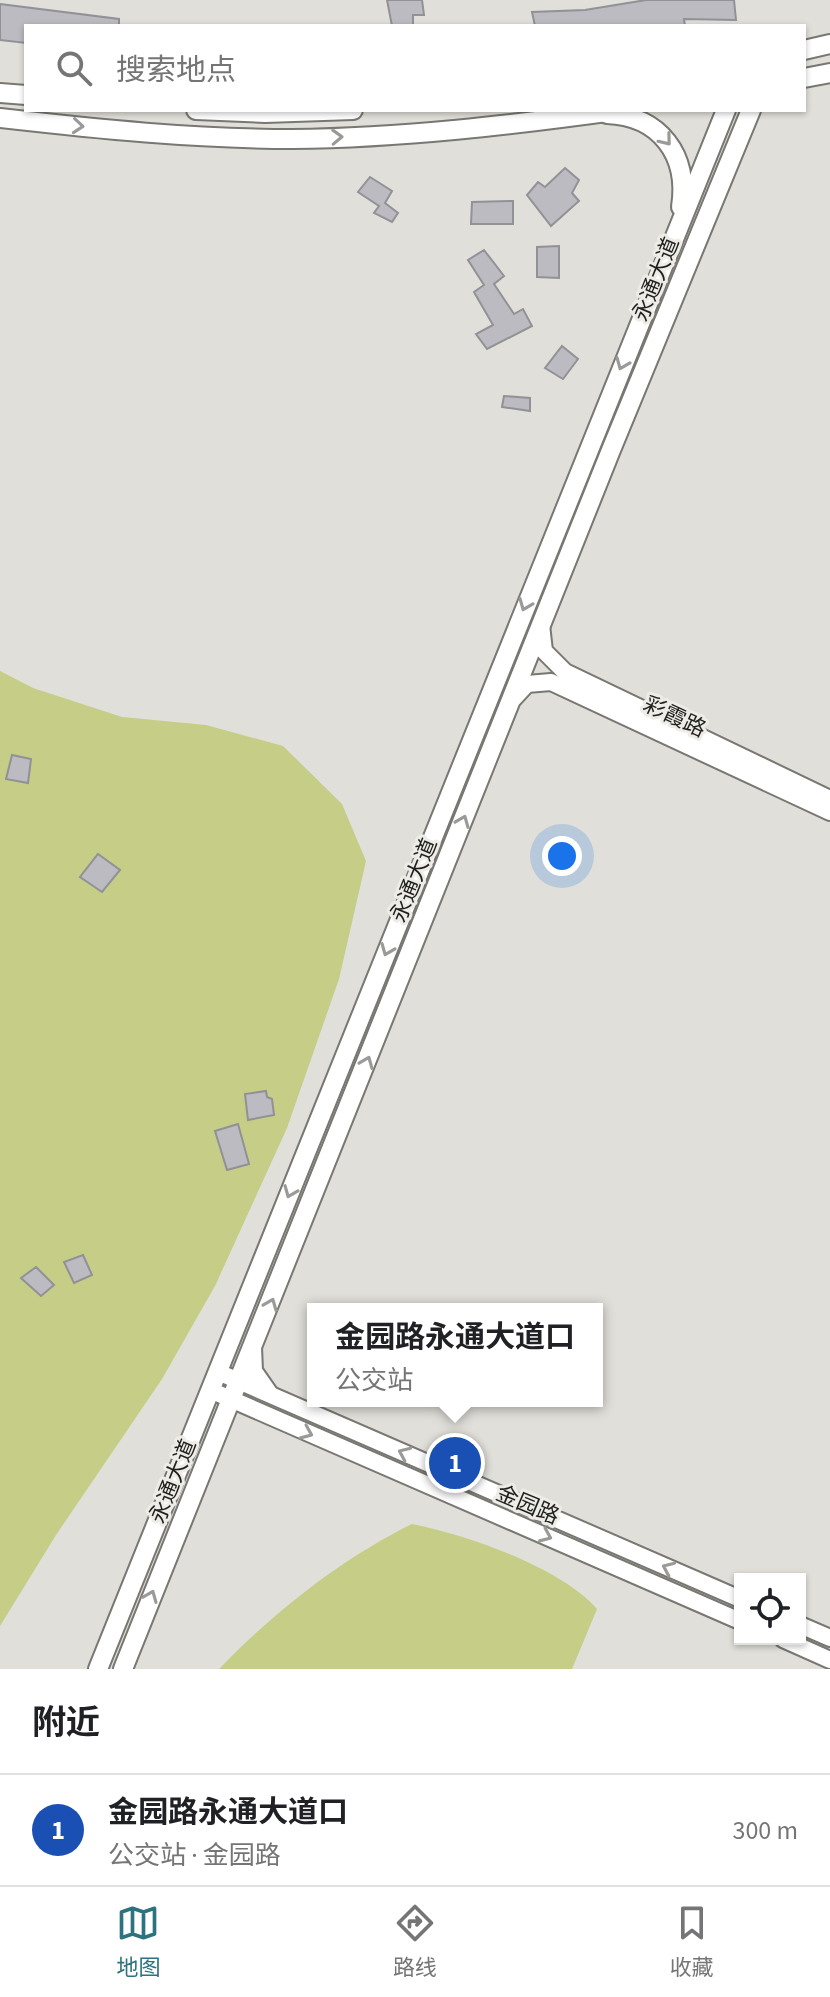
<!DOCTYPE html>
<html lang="zh">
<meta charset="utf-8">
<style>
body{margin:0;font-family:"Source Sans 3","Noto Sans SC",sans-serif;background:#f6f6f6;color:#202124}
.controls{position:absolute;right:24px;bottom:24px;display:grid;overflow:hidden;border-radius:0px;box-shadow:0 2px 6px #0004}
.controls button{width:72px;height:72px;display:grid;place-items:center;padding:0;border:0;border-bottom:2px solid #e0e0e0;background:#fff;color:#202124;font:40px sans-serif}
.you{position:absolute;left:562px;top:856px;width:28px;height:28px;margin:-20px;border:6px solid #fff;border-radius:50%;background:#1a73e8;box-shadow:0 0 0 12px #1a73e833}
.badge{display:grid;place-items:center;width:52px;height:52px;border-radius:50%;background:#2c737f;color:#fff;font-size:26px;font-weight:700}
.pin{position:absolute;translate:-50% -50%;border:4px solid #fff;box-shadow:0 2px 8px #0006}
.popup{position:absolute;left:307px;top:1303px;width:296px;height:104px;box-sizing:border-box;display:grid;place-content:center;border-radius:0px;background:#fff;filter:drop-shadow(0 2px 6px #0005);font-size:26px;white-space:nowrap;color:#757577}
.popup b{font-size:30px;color:#202124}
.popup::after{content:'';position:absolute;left:50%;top:100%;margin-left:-16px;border:16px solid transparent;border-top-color:#fff}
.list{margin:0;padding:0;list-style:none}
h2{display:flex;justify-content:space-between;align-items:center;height:104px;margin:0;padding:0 32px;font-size:34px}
h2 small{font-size:26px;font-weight:400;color:#757577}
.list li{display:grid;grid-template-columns:52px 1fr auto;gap:24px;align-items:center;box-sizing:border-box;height:112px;padding:0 32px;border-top:2px solid #e0e0e0}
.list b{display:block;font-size:30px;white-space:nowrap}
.list p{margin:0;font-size:26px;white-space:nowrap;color:#757577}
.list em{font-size:26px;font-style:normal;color:#757577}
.icon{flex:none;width:44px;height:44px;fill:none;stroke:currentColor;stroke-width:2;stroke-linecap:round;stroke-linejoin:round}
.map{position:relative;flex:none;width:830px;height:1669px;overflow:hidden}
.search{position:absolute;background:#fff;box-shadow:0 2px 6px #0004;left:24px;right:24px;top:24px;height:88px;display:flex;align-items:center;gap:20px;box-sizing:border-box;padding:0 28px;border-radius:0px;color:#757577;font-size:30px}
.sheet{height:216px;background:#fff}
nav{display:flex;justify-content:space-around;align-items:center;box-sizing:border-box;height:112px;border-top:2px solid #e0e0e0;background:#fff;font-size:22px;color:#757577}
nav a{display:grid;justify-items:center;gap:4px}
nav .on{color:#2c737f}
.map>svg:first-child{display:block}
.green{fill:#c5cd87}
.building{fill:#bbbbc1;stroke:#919196;stroke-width:2}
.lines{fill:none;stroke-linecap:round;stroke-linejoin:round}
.secondary-casing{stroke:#787772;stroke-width:20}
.primary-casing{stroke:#787772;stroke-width:22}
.secondary{stroke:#fff;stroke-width:16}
.primary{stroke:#fff;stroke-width:18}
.oneway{stroke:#9a9a99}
.labels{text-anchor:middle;stroke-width:6;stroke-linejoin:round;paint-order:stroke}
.street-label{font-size:22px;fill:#1f1f1d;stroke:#edece7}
</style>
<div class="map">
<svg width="830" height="1669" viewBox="0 0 830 1669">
<rect width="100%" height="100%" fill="#e0dfd9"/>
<g class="green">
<path d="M0 671 33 688 122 717 206 725 283 746 342 804 366 861 339 979 287 1128 215 1286 162 1379 56 1535 0 1626Z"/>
<path d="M412 1524C467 1535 560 1567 597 1609L572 1669H219C274 1612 341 1559 412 1524Z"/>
</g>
<g class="building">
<path d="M387 0H422L424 15H413V26H392Z"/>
<path d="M646 0H734L736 20 684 19 685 26H535L532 12 585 10Z"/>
<path d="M0 4 119 19V26H26V43L0 40Z"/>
<path d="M565 168 579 180 572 193 579 201 551 226 527 195 538 182 545 187Z"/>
<path d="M370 177 392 191 385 203 398 213 392 222 374 213 379 206 358 192Z"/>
<path d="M513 201V224H471L472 202Z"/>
<path d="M559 246V278L537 277V247Z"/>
<path d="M484 250 504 276 494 284 514 314 523 309 532 326 487 349 476 334 493 325 474 292 484 285 468 260Z"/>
<path d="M562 346 578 359 563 379 545 368Z"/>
<path d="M504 396 530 398V411L502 407Z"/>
<path d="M12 755 31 759 28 783 6 779Z"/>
<path d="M98 854 120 870 102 892 80 877Z"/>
<path d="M266 1091 267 1097 272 1099 274 1115 248 1120 245 1094Z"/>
<path d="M238 1124 249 1164 227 1170 215 1131Z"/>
<path d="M83 1255 92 1275 74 1283 64 1262Z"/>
<path d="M36 1267 54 1285 41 1296 21 1278Z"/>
</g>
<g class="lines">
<g class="secondary-casing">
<g id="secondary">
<path d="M541 625 544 651 565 672 830 799"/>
<path d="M514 698 527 684 551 682 830 812"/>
<path d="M253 1347 254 1371 270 1394"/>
<path d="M218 1372 740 1599"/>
<path d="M210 1390 740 1621"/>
<path d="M800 1625 830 1638"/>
<path d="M783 1639 830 1660"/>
</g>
</g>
<g class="primary-casing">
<g id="primary">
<path d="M804 50 830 44"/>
<path d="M804 78 830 73"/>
<path d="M0 93 26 95"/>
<path d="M196 110 265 113 353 110"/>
<path d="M607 114C660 116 689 155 681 207"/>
<path d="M0 118C97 129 195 139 292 139 402 138 512 125 621 110"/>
<path d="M98 1669 726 110"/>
<path d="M123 1669 611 450 751 110"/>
</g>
</g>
<use href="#secondary" class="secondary"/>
<use href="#primary" class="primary"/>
</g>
<defs><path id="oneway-chevron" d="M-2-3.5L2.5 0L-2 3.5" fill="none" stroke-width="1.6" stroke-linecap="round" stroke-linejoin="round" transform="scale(2)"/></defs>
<g class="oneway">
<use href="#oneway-chevron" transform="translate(78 126) rotate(5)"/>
<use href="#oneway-chevron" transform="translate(337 137) rotate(-2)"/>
<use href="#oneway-chevron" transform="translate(666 140) rotate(51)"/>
<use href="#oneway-chevron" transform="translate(622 364) rotate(112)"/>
<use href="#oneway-chevron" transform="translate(525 605) rotate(112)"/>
<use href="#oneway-chevron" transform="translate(463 821) rotate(-68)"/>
<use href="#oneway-chevron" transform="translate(387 950) rotate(112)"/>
<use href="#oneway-chevron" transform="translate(367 1062) rotate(-68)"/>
<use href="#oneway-chevron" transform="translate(290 1192) rotate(112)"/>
<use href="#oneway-chevron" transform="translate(271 1304) rotate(-68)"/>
<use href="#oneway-chevron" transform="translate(307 1433) rotate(23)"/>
<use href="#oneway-chevron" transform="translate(404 1453) rotate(-156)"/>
<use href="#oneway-chevron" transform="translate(546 1536) rotate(23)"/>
<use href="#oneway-chevron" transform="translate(668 1568) rotate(-156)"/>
<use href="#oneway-chevron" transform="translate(151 1596) rotate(-68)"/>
</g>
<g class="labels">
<g class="street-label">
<text transform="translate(655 279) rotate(-68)" y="8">永通大道</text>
<text transform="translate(675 716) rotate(25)" y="8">彩霞路</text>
<text transform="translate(413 880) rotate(-68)" y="8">永通大道</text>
<text transform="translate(172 1481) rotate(-68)" y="8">永通大道</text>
<text transform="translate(528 1504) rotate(23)" y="8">金园路</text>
</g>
</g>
</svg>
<div class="controls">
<button><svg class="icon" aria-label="locate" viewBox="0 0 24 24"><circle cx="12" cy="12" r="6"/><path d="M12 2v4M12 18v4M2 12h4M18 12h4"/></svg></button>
</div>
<div class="you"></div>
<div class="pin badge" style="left:455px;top:1463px;background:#1a4fb4">1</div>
<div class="popup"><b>金园路永通大道口</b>公交站</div>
<div class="search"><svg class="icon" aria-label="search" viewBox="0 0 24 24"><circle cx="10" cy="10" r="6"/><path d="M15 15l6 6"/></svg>搜索地点</div>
</div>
<section class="sheet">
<h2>附近<small></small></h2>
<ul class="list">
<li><span class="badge" style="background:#1a4fb4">1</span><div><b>金园路永通大道口</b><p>公交站 · 金园路</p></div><em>300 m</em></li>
</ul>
</section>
<nav>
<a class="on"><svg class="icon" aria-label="map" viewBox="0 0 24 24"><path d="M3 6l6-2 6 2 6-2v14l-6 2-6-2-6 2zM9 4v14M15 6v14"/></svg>地图</a>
<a><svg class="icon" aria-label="directions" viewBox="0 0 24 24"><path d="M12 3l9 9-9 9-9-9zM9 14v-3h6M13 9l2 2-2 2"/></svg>路线</a>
<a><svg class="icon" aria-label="saved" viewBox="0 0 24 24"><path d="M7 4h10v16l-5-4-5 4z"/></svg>收藏</a>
</nav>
